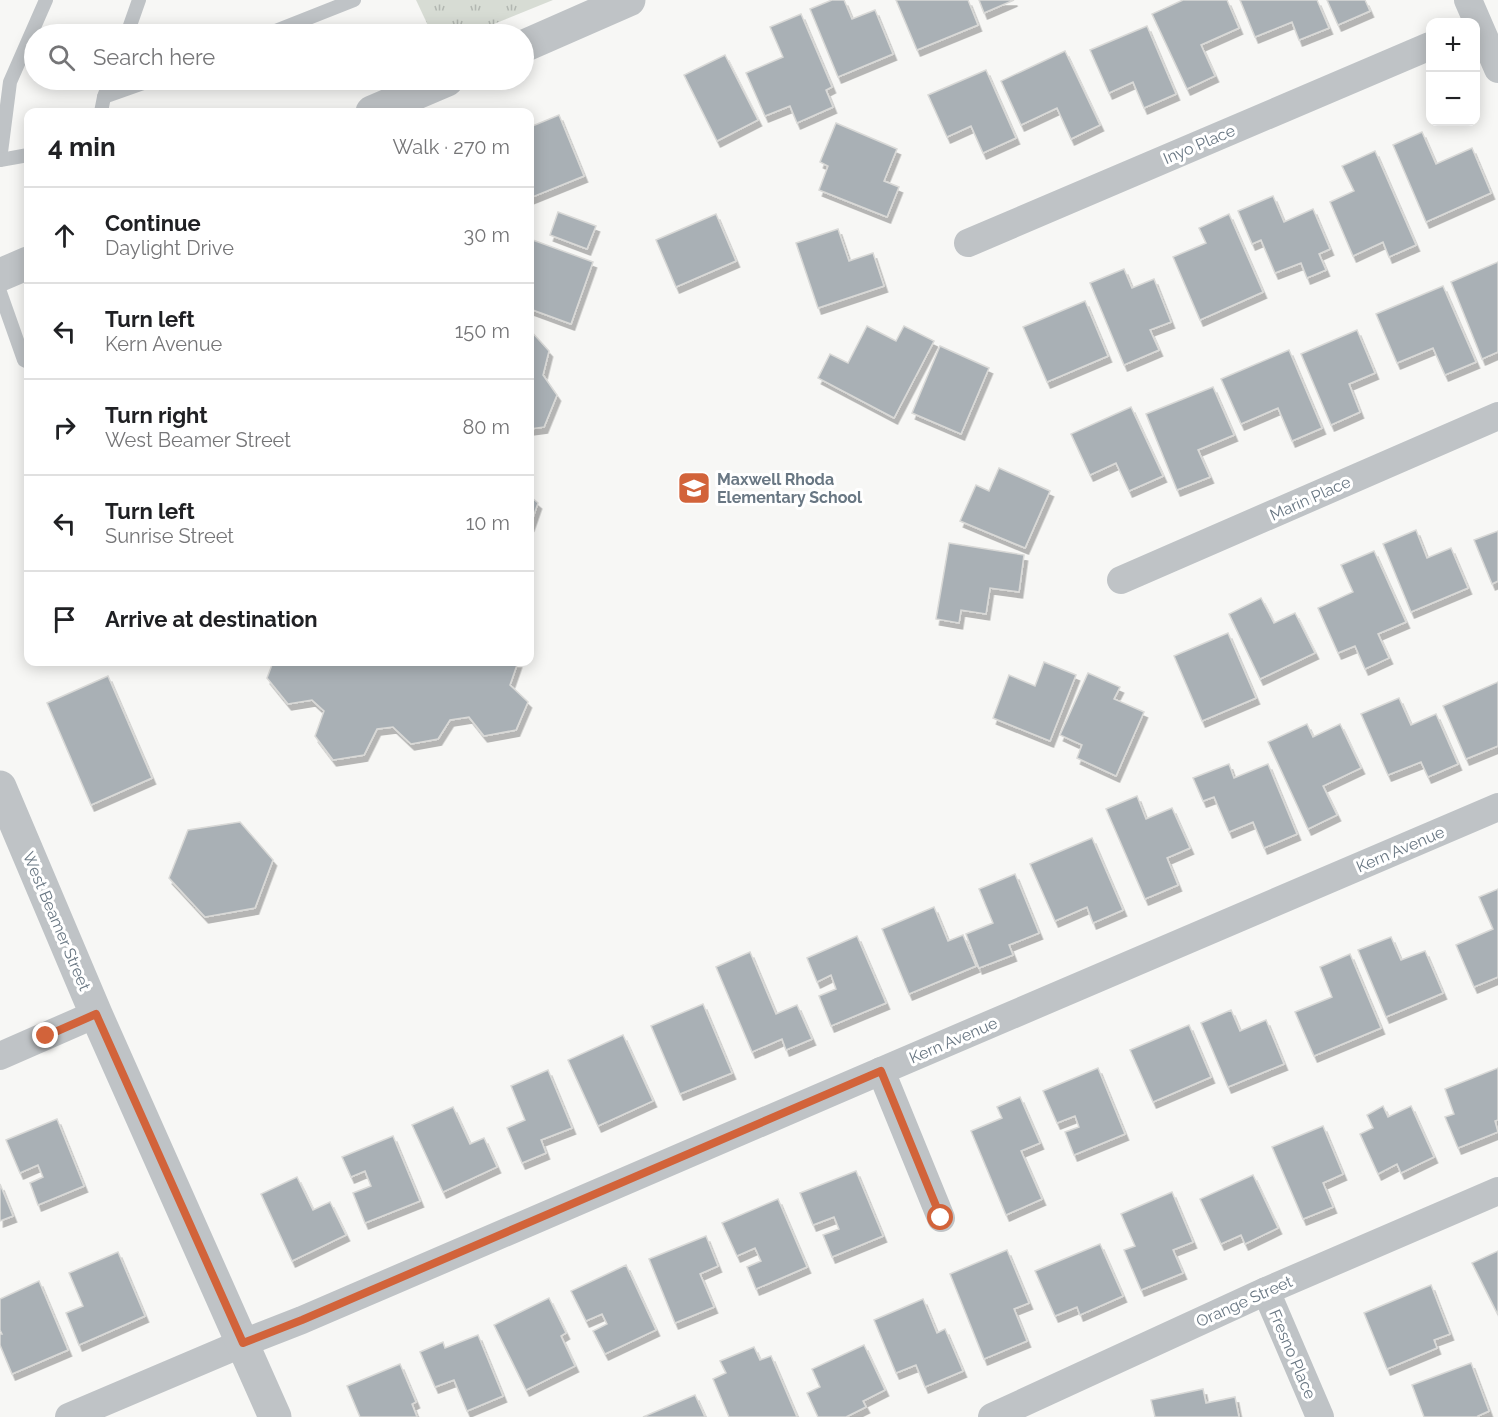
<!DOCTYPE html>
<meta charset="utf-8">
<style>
body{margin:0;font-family:Raleway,sans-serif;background:#f6f6f6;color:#202124}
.controls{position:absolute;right:18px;top:18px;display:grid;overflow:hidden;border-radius:12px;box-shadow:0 3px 15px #0003}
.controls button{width:54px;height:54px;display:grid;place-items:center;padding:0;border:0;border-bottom:2px solid #e0e0e0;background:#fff;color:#202124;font:30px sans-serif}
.stop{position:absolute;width:18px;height:18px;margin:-14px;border:4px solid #d2633a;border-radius:50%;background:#fff}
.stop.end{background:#d2633a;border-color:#fff;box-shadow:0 2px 6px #0008}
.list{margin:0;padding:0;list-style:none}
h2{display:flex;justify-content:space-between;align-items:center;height:78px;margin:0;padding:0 24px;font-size:26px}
h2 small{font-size:20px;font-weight:400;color:#757577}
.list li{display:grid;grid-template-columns:39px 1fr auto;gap:18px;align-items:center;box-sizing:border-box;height:96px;padding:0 24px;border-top:2px solid #e0e0e0}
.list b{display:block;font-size:22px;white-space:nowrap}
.list p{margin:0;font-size:20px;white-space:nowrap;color:#757577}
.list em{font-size:20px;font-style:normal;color:#757577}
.icon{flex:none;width:33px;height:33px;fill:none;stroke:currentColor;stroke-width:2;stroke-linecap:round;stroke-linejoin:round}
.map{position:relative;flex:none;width:1498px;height:1417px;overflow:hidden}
.search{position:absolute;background:#fff;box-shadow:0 3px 15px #0003;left:24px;top:24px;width:510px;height:66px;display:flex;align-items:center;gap:15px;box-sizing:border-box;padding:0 21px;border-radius:33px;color:#757577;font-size:22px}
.panel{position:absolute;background:#fff;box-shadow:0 3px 15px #0003;left:24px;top:108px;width:510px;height:558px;border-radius:12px}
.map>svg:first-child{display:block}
.park{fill:url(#park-tufts)}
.building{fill:#a9b0b5;stroke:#d9d9d7;stroke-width:1.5;filter:url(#shadow)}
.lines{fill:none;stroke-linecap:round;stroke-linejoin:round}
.service{stroke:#bfc3c6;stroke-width:14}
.minor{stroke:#bfc3c6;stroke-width:28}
.tertiary{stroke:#bfc3c6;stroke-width:33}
.route{stroke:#d2633a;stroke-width:8}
.labels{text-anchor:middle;stroke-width:6;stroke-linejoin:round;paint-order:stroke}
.street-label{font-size:16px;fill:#697783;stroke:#fff}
.poi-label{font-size:16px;font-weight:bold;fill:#697783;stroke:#fff;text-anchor:start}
</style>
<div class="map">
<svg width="1498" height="1417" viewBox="0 0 1498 1417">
<defs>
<pattern id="park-tufts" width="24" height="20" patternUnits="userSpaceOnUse" patternTransform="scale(1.5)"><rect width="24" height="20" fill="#d7dcd4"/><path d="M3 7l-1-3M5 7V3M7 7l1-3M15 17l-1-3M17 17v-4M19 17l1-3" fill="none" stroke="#b2b7b1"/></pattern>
<filter id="shadow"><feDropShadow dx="3.5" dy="6" stdDeviation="0" flood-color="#0004"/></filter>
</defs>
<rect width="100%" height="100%" fill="#f7f7f5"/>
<path class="park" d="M416 0H553L469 34H432Z"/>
<g class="building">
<path d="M832 0H844L852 19 875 10 893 54 838 77 810 9Z"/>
<path d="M896 0H968L978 25 917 50Z"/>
<path d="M979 0H1014L984 13Z"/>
<path d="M1183 0H1227L1239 28 1201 45 1215 76 1187 89 1152 14Z"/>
<path d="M1240 0H1317L1329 28 1299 40 1292 22 1255 37Z"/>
<path d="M1327 0H1365L1370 11 1338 25Z"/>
<path d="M801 14 832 87 826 90 833 107 797 123 790 106 765 116 746 73 783 57 770 27Z"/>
<path d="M1147 26 1176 94 1144 108 1133 82 1109 93 1090 50Z"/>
<path d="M1065 51 1100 125 1071 139 1057 108 1021 125 1001 81Z"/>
<path d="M725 55 758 120 717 141 684 75Z"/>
<path d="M986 70 1016 138 983 153 971 126 947 137 928 95Z"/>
<path d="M559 115 584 176 530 198V127Z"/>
<path d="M836 123 897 149 884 181 899 187 887 217 819 190 828 166 820 162Z"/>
<path d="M1422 132 1436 164 1472 148 1491 193 1426 222 1393 145Z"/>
<path d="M1375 151 1416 245 1389 257 1383 242 1353 256 1330 202 1354 191 1342 166Z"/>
<path d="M1273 196 1284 222 1313 209 1330 249 1319 254 1326 270 1307 278 1301 263 1275 273 1261 240 1252 244 1238 211Z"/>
<path d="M558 212 596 226 587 249 550 235Z"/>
<path d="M716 214 736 261 676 287 656 240Z"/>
<path d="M1229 214 1263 292 1200 320 1173 257 1206 243 1199 228Z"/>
<path d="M838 229 849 261 873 253 884 286 818 308 796 243Z"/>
<path d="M530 239 593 262 571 324 530 309Z"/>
<path d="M1498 262V352L1482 359 1451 282Z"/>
<path d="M1124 269 1132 288 1154 279 1171 322 1150 330 1159 350 1124 365 1090 283Z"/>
<path d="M1443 286 1476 362 1445 375 1433 348 1397 363 1376 314Z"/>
<path d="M1085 301 1108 356 1047 382 1023 327Z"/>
<path d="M867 326 896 341 904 326 934 341 894 418 818 378 830 354 848 363Z"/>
<path d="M530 330 549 351 543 375 557 395 544 427 530 429Z"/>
<path d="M1357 330 1375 373 1349 384 1360 412 1331 425 1301 354Z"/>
<path d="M940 346 989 368 961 434 912 413Z"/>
<path d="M1289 350 1322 428 1292 441 1278 408 1241 424 1221 379Z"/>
<path d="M1213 387 1234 435 1198 450 1210 477 1177 490 1146 414Z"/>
<path d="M1131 407 1163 476 1129 491 1116 463 1090 475 1071 434Z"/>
<path d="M999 468 1050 491 1025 548 960 521 976 485 989 491Z"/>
<path d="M530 496 538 503 530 526Z"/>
<path d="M1416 530 1427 558 1451 548 1468 588 1411 612 1383 544Z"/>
<path d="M1498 531V581L1492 584 1474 540Z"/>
<path d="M949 543 1024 555 1019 592 990 588 986 614 961 610 959 623 936 619Z"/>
<path d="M1374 551 1406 622 1378 634 1389 658 1365 669 1355 646 1338 653 1318 608 1353 592 1341 565Z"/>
<path d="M1261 598 1274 623 1295 613 1315 653 1260 679 1229 614Z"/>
<path d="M1228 633 1256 698 1202 721 1174 656Z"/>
<path d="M273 662H518L510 685 528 702 516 730 484 736 469 717 450 720 438 739 411 744 393 727 377 729 364 755 333 760 315 736 324 711 312 700 288 704 267 678Z"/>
<path d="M1044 662 1076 675 1050 741 993 718 1009 675 1035 686Z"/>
<path d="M1088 673 1120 687 1114 699 1144 712 1116 776 1077 758 1082 745 1060 735Z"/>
<path d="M108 676 152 778 91 805 47 703Z"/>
<path d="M1498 682V746L1466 759 1443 706Z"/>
<path d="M1399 698 1411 725 1436 714 1458 764 1428 777 1421 762 1388 775 1361 714Z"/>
<path d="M1307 724 1313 737 1340 724 1361 768 1323 786 1337 815 1308 829 1268 742Z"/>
<path d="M1229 764 1234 778 1268 764 1297 834 1264 848 1253 822 1229 832 1214 797 1203 801 1193 778Z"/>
<path d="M1137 796 1146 819 1172 808 1190 848 1167 858 1178 885 1145 899 1106 809Z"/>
<path d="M240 822 273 860 255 908 205 917 169 878 188 830Z"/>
<path d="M1092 838 1123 910 1093 923 1087 907 1055 921 1030 864Z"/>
<path d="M1015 874 1039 933 1009 945 1013 955 979 968 966 934 993 923 979 889Z"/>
<path d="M1498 889V977L1474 987 1456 945 1493 929 1479 897Z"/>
<path d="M934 907 948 941 963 935 976 966 909 994 882 929Z"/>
<path d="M857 936 886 1003 831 1026 819 996 836 989 831 975 817 982 807 958Z"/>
<path d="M1391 937 1401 960 1425 951 1443 993 1386 1017 1358 950Z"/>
<path d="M750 952 776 1014 797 1005 812 1039 786 1050 782 1039 752 1052 716 967Z"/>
<path d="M1350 954 1381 1028 1314 1056 1295 1012 1332 997 1320 967Z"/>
<path d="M703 1004 732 1073 680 1094 651 1026Z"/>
<path d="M1231 1010 1240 1031 1266 1020 1284 1064 1228 1087 1201 1023Z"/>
<path d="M1189 1025 1211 1077 1153 1102 1130 1050Z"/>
<path d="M623 1035 653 1101 598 1126 568 1060Z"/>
<path d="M1098 1068 1125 1134 1074 1155 1065 1132 1079 1127 1075 1116 1057 1123 1043 1091Z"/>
<path d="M1498 1068V1120L1495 1121 1498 1132 1458 1148 1445 1117 1454 1114 1445 1089Z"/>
<path d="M548 1070 572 1128 541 1140 546 1153 522 1163 507 1128 525 1120 511 1086Z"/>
<path d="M1020 1097 1040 1143 1021 1151 1042 1199 1006 1215 971 1131 1002 1118 997 1107Z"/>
<path d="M1383 1106 1388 1117 1411 1106 1434 1157 1401 1173 1397 1164 1378 1174 1360 1134 1373 1128 1367 1115Z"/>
<path d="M453 1107 470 1144 484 1138 497 1167 443 1192 412 1125Z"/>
<path d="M57 1119 84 1186 38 1205 30 1183 43 1177 38 1165 20 1173 6 1140Z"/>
<path d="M1323 1126 1343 1174 1323 1183 1333 1207 1303 1219 1272 1147Z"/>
<path d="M393 1136 420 1201 365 1223 353 1193 371 1186 365 1171 351 1177 342 1157Z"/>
<path d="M856 1171 883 1236 832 1257 823 1235 839 1229 834 1217 813 1225 800 1193Z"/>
<path d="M1253 1175 1278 1228 1245 1244 1241 1235 1221 1244 1200 1199Z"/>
<path d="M297 1177 313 1210 330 1202 346 1235 292 1261 261 1194Z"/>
<path d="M0 1184 13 1216 0 1221Z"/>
<path d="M1172 1192 1193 1242 1173 1250 1183 1273 1141 1290 1124 1250 1135 1246 1121 1214Z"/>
<path d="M778 1199 807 1267 756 1289 747 1267 761 1261 755 1248 737 1256 722 1223Z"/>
<path d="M706 1236 718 1266 700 1274 714 1307 675 1323 649 1259Z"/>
<path d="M1100 1244 1123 1296 1080 1315 1077 1307 1055 1316 1035 1271Z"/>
<path d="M1007 1250 1029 1303 1014 1309 1027 1341 984 1359 950 1274Z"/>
<path d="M1498 1251V1315L1472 1263Z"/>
<path d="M118 1252 145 1316 79 1345 66 1313 83 1306 69 1273Z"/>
<path d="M626 1265 656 1330 605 1354 593 1331 607 1324 602 1314 586 1321 571 1291Z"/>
<path d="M39 1281 68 1350 12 1374 0 1345V1334H2L0 1330V1299Z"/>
<path d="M1431 1285 1450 1334 1434 1340 1437 1348 1387 1369 1364 1313Z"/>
<path d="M549 1298 566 1333 561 1336 575 1366 526 1390 494 1325Z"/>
<path d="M923 1299 937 1333 945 1329 963 1371 925 1387 916 1365 896 1373 874 1320Z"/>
<path d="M478 1335 503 1396 467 1411 454 1380 435 1387 420 1352 443 1342 445 1348Z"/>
<path d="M864 1345 885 1390 863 1401 866 1407 846 1417H818L807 1393 820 1387 812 1369Z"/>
<path d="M754 1347 760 1360 771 1356 797 1417H729L713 1379 726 1373 720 1361Z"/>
<path d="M1471 1363 1489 1411 1478 1416 1479 1417H1424L1412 1385Z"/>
<path d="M400 1364 416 1402 412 1404 417 1417H360L347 1386Z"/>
<path d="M1203 1389 1206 1403 1235 1397 1239 1417H1155L1151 1400Z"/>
<path d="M695 1395 705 1417H643Z"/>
</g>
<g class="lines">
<g class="service">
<path d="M127 34 139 0"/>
<path d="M268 34 354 0"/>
<path d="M104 97 110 80"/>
<path d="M101 112 104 97 152 80"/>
<path d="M0 160 10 82 46 0"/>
<path d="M0 160 28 155"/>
<path d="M0 292 24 360 28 362"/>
</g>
<g class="minor">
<path d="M1468 0 1498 69"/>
<path d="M968 243 1430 46"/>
<path d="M1121 580 1498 416"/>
<path d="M0 1056 96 1014"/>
<path d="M881 1071 941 1218"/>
<path d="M1266 1291 1320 1417"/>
<path d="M69 1417 243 1343 302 1320 881 1071 1498 807"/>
<path d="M992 1417 1266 1291 1498 1191"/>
</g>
<g class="tertiary">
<path d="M524 46 629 0"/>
<path d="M372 112 447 80"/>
<path d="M0 275 28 263"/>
<path d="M0 787 96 1014 275 1417"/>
</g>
</g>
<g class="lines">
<path class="route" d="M46 1036 96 1014 243 1343 302 1320 881 1071 941 1218"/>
</g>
<defs>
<g id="school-square" transform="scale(1.725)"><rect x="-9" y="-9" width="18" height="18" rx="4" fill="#d2633a" stroke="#fff"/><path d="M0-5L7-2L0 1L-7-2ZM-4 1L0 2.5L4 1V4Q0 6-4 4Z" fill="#fff"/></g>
</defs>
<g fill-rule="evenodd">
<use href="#school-square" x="694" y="488"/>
</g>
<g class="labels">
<g class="street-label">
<text transform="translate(1199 144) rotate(-23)" y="6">Inyo Place</text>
<text transform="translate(1310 498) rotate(-24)" y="6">Marin Place</text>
<text transform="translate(1400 849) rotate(-23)" y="6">Kern Avenue</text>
<text transform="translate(57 921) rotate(67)" y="6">West Beamer Street</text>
<text transform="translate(953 1040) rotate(-23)" y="6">Kern Avenue</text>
<text transform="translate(1244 1301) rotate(-24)" y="6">Orange Street</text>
<text transform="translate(1293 1354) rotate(67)" y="6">Fresno Place</text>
</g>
<g class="poi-label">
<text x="717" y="485">Maxwell Rhoda<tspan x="717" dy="18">Elementary School</tspan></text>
</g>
</g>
</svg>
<div class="controls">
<button>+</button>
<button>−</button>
</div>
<div class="stop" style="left:941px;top:1218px"></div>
<div class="stop end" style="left:46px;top:1036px"></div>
<div class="search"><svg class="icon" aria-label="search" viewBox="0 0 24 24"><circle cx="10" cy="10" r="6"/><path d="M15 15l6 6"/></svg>Search here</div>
<section class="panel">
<h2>4 min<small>Walk · 270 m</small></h2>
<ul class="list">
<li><svg class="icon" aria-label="ahead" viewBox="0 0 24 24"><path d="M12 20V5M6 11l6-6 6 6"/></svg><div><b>Continue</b><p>Daylight Drive</p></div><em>30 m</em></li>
<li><svg class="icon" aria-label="left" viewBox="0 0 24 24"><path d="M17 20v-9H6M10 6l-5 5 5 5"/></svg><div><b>Turn left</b><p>Kern Avenue</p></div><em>150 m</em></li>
<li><svg class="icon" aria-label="right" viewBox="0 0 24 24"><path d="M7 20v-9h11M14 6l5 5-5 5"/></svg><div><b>Turn right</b><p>West Beamer Street</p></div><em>80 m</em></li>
<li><svg class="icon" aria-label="left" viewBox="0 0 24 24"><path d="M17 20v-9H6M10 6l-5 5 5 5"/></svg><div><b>Turn left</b><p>Sunrise Street</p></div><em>10 m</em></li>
<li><svg class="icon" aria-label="arrive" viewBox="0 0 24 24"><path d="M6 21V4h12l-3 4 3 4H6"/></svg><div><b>Arrive at destination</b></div></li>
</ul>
</section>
</div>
